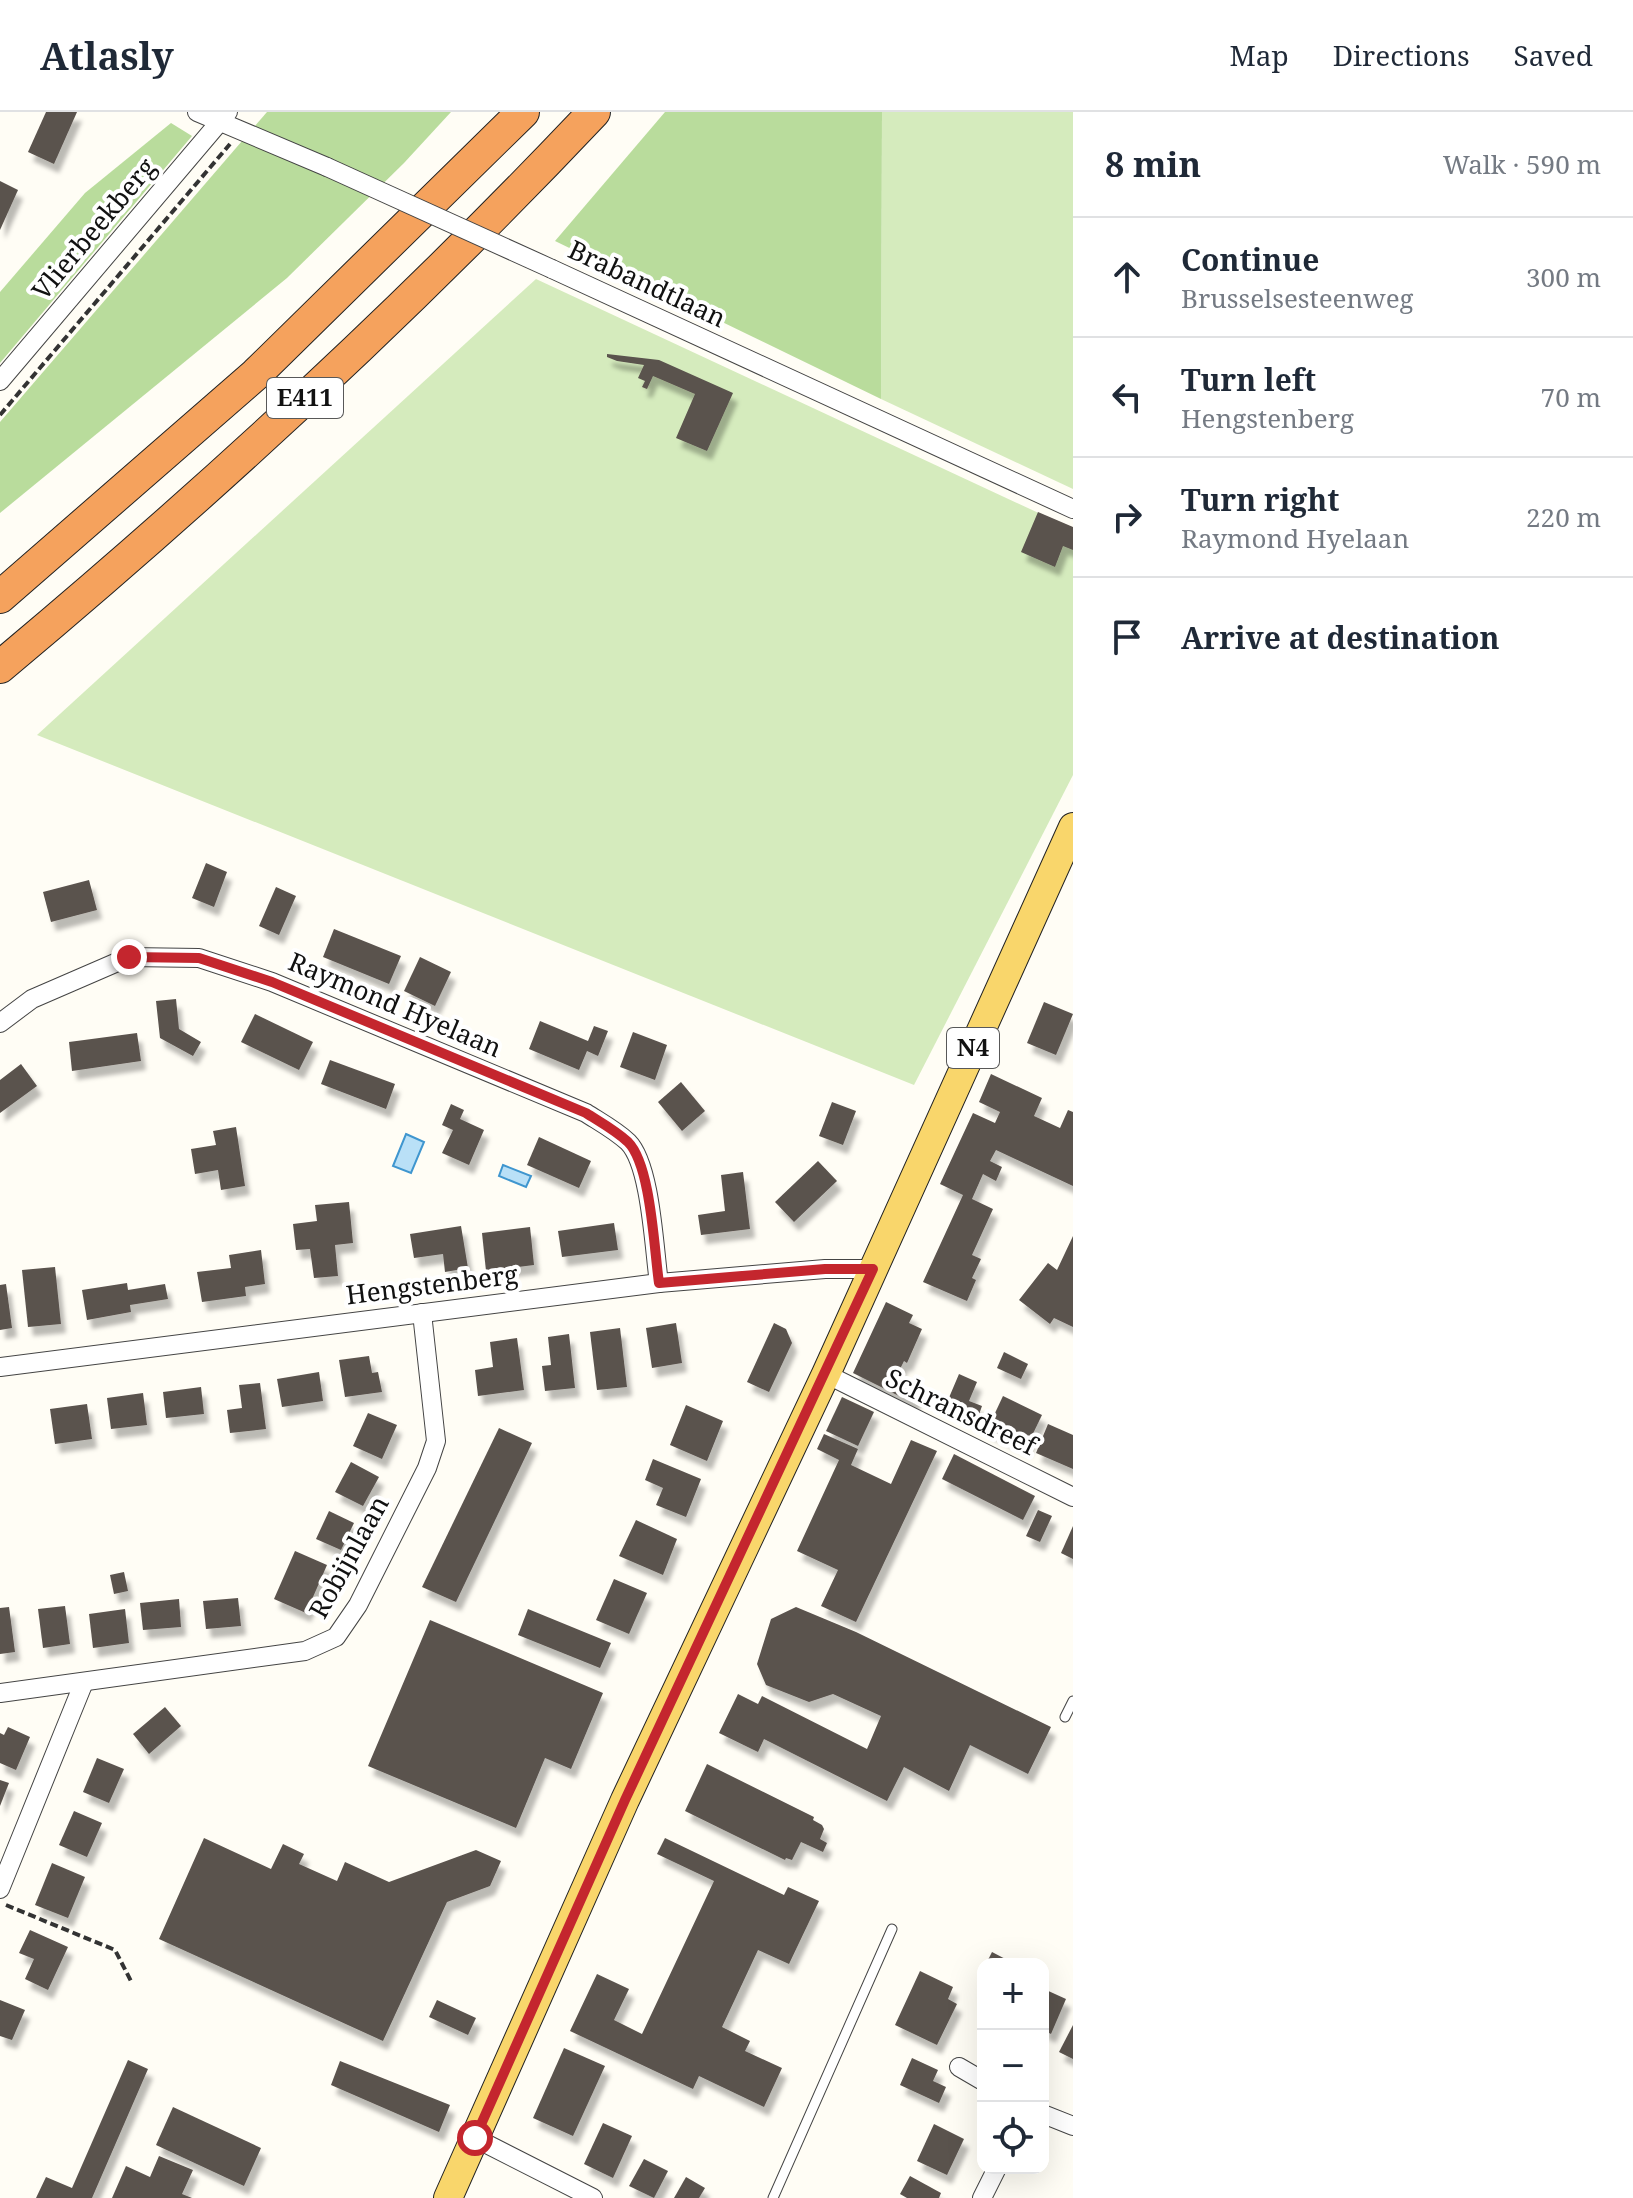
<!DOCTYPE html>
<meta charset="utf-8">
<style>
body{margin:0;font-family:"Noto Serif",serif;background:#f2f2f3;color:#1f2937}
.controls{position:absolute;right:24px;bottom:24px;display:grid;overflow:hidden;border-radius:16px;box-shadow:0 8px 32px #0002}
.controls button{width:72px;height:72px;display:grid;place-items:center;padding:0;border:0;border-bottom:2px solid #e0e1e3;background:#fff;color:#1f2937;font:40px sans-serif}
.stop{position:absolute;width:24px;height:24px;margin:-18px;border:6px solid #c4262e;border-radius:50%;background:#fff}
.stop.end{background:#c4262e;border-color:#fff;box-shadow:0 2px 8px #0008}
.list{margin:0;padding:0;list-style:none}
h2{display:flex;justify-content:space-between;align-items:center;height:104px;margin:0;padding:0 32px;font-size:34px}
h2 small{font-size:26px;font-weight:400;color:#747a83}
.list li{display:grid;grid-template-columns:52px 1fr auto;gap:24px;align-items:center;box-sizing:border-box;height:120px;padding:0 32px;border-top:2px solid #e0e1e3}
.list b{display:block;font-size:30px;white-space:nowrap}
.list p{margin:0;font-size:26px;white-space:nowrap;color:#747a83}
.list em{font-size:26px;font-style:normal;color:#747a83}
.icon{flex:none;width:44px;height:44px;fill:none;stroke:currentColor;stroke-width:2;stroke-linecap:round;stroke-linejoin:round}
.map{position:relative;flex:none;width:1073px;height:2086px;overflow:hidden}
header{display:flex;align-items:center;gap:48px;box-sizing:border-box;height:112px;padding:0 40px;background:#fff;border-bottom:2px solid #e0e1e3}
header strong{font-size:38px}
nav{display:flex;gap:44px;margin-inline-start:auto;font-size:28px}
main{display:flex}
aside{flex:1;background:#fff}
.map>svg:first-child{display:block}
.green{fill:#d5ebbd}
.forest{fill:#b9dc9c}
.water{fill:#b9e0f7;stroke:#3f96cf;stroke-width:2}
.building{fill:#5a524d;filter:url(#shadow)}
.lines{fill:none;stroke-linecap:round;stroke-linejoin:round}
.lane-casing{stroke:#444;stroke-width:11}
.street-casing{stroke:#444;stroke-width:20}
.primary-casing{stroke:#222;stroke-width:30}
.highway-casing{stroke:#222;stroke-width:34}
.path{stroke:#333;stroke-width:4;stroke-dasharray:8 4;stroke-linecap:butt}
.lane{stroke:#fff;stroke-width:9}
.street{stroke:#fff;stroke-width:18}
.primary{stroke:#f9d66b;stroke-width:28}
.highway{stroke:#f5a25d;stroke-width:32}
.street-bridge-casing{stroke:#444;stroke-width:20;stroke-linecap:butt}
.street-bridge{stroke:#fff;stroke-width:18}
.route{stroke:#c4262e;stroke-width:10}
.labels{text-anchor:middle;stroke-width:8;stroke-linejoin:round;paint-order:stroke}
.shield{fill:#fff;stroke:#585858;stroke-width:2}
.shield-label{font-size:24px;font-weight:bold;fill:#111}
.street-label{font-size:26px;fill:#111;stroke:#fff}
</style>
<header>
<strong>Atlasly</strong>
<nav><a>Map</a><a>Directions</a><a>Saved</a></nav>
</header>
<main>
<div class="map">
<svg width="1073" height="2086" viewBox="0 0 1073 2086">
<defs>
<filter id="shadow"><feDropShadow dx="5" dy="9" stdDeviation="2" flood-color="#0004"/></filter>
</defs>
<rect width="100%" height="100%" fill="#fffdf5"/>
<g class="green">
<path d="M882 0H1073V377L881 287Z"/>
<path d="M536 167 1073 417V663L914 973 37 623Z"/>
</g>
<g class="forest">
<path d="M267 0H451L404 51 287 166 0 401V310Z"/>
<path d="M665 0H882L881 287 555 129Z"/>
<path d="M171 11 192 24 0 251V180L85 81Z"/>
</g>
<g class="water">
<path d="M406 1022 424 1030 411 1061 393 1054Z"/>
<path d="M503 1053 531 1064 526 1075 499 1064Z"/>
</g>
<g class="building">
<path d="M46 0H77L54 52 28 40Z"/>
<path d="M0 69 18 78 0 118Z"/>
<path d="M607 242 659 248 733 281 707 339 676 326 695 282 653 264 647 277 642 275 645 269 638 266 644 253 617 249 607 245Z"/>
<path d="M1038 400 1073 415V438L1063 434 1055 455 1021 440Z"/>
<path d="M206 751 227 760 214 795 192 786Z"/>
<path d="M89 768 97 798 51 810 43 780Z"/>
<path d="M276 775 296 784 279 823 259 814Z"/>
<path d="M334 817 401 844 389 872 323 845Z"/>
<path d="M420 845 451 860 435 894 404 879Z"/>
<path d="M176 887 179 917 201 930 193 944 160 926 156 889Z"/>
<path d="M1044 890 1073 902 1056 943 1027 931Z"/>
<path d="M255 902 313 930 299 958 241 930Z"/>
<path d="M540 909 588 929 594 914 608 919 598 944 587 939 579 958 529 937Z"/>
<path d="M633 920 667 933 655 968 620 955Z"/>
<path d="M137 921 141 949 72 959 69 930Z"/>
<path d="M330 948 395 972 386 997 321 972Z"/>
<path d="M21 952 37 974 0 1001V968Z"/>
<path d="M991 962 1042 986 1034 1004 1060 1016 1068 998 1073 1000V1074L996 1038 990 1049 1002 1055 996 1069 983 1062 972 1087 993 1097 972 1143 981 1147 972 1166 976 1168 967 1189 923 1170 963 1083 940 1072 973 1001 995 1011 1000 1000 979 990Z"/>
<path d="M681 970 705 999 682 1019 658 990Z"/>
<path d="M832 990 856 999 843 1033 819 1024Z"/>
<path d="M451 992 464 998 460 1007 484 1018 469 1053 442 1041 453 1018 442 1013Z"/>
<path d="M236 1015 245 1074 221 1078 218 1058 195 1062 191 1037 216 1033 213 1019Z"/>
<path d="M539 1025 591 1049 579 1076 527 1053Z"/>
<path d="M818 1049 837 1069 794 1110 775 1090Z"/>
<path d="M743 1060 750 1117 701 1123 698 1103 725 1099 721 1063Z"/>
<path d="M349 1090 353 1131 335 1133 338 1164 314 1166 310 1137 296 1138 293 1112 317 1109 315 1093Z"/>
<path d="M614 1111 618 1138 562 1145 558 1119Z"/>
<path d="M461 1114 468 1156 445 1160 443 1142 414 1146 410 1122Z"/>
<path d="M530 1115 534 1153 486 1159 482 1121Z"/>
<path d="M1073 1124V1215L1054 1206 1050 1212 1019 1188 1048 1151 1057 1158Z"/>
<path d="M261 1138 265 1172 245 1175 246 1184 202 1190 197 1160 231 1156 229 1143Z"/>
<path d="M55 1155 61 1212 28 1215 22 1158Z"/>
<path d="M127 1171 128 1178 165 1172 168 1187 130 1193 131 1200 87 1208 82 1178Z"/>
<path d="M6 1172 12 1216 0 1218V1173Z"/>
<path d="M886 1190 913 1203 909 1211 922 1217 907 1251 904 1249 898 1261 922 1273 913 1291 853 1261Z"/>
<path d="M676 1211 682 1251 652 1256 646 1216Z"/>
<path d="M774 1211 786 1217 792 1231 769 1280 747 1270Z"/>
<path d="M620 1216 627 1275 597 1278 590 1220Z"/>
<path d="M569 1222 575 1276 545 1279 542 1254 551 1253 548 1225Z"/>
<path d="M517 1226 524 1278 478 1284 475 1258 493 1255 490 1230Z"/>
<path d="M1004 1240 1028 1252 1021 1267 997 1256Z"/>
<path d="M369 1244 372 1261 378 1260 382 1280 345 1285 339 1248Z"/>
<path d="M319 1260 323 1289 282 1295 277 1267Z"/>
<path d="M959 1262 977 1270 969 1289 982 1294 977 1308 945 1295Z"/>
<path d="M260 1271 266 1317 230 1321 227 1298 242 1296 239 1273Z"/>
<path d="M201 1275 204 1302 166 1306 163 1280Z"/>
<path d="M143 1281 147 1313 111 1317 107 1286Z"/>
<path d="M1003 1284 1042 1303 1026 1336 987 1318Z"/>
<path d="M842 1285 874 1300 858 1334 826 1319Z"/>
<path d="M87 1292 92 1327 55 1332 50 1297Z"/>
<path d="M686 1293 723 1309 707 1349 670 1333Z"/>
<path d="M368 1301 397 1313 382 1347 353 1334Z"/>
<path d="M1048 1312 1073 1323V1357L1036 1341Z"/>
<path d="M499 1316 532 1331 456 1490 422 1475Z"/>
<path d="M824 1322 858 1337 851 1353 891 1372 911 1328 937 1339 856 1510 821 1494 838 1458 797 1439 839 1348 817 1337Z"/>
<path d="M954 1342 1035 1384 1023 1408 942 1367Z"/>
<path d="M653 1347 701 1367 686 1405 656 1393 663 1376 645 1368Z"/>
<path d="M351 1350 379 1365 363 1394 335 1380Z"/>
<path d="M1038 1398 1052 1404 1040 1430 1026 1424Z"/>
<path d="M329 1399 354 1411 341 1438 316 1427Z"/>
<path d="M636 1408 677 1427 663 1463 619 1444Z"/>
<path d="M1073 1414V1447L1061 1441Z"/>
<path d="M295 1439 327 1453 306 1501 274 1487Z"/>
<path d="M124 1460 128 1479 114 1482 110 1463Z"/>
<path d="M614 1467 647 1481 629 1522 596 1508Z"/>
<path d="M238 1486 241 1514 206 1517 203 1489Z"/>
<path d="M179 1487 181 1515 143 1518 140 1491Z"/>
<path d="M65 1494 70 1532 43 1536 38 1497Z"/>
<path d="M9 1495 15 1540 0 1542V1496Z"/>
<path d="M796 1495 856 1520 1051 1615 1028 1662 970 1633 949 1679 904 1655 887 1689 764 1627 758 1640 719 1621 738 1582 758 1592 762 1584 867 1637 881 1604 833 1582 809 1590 766 1573 757 1552 771 1507Z"/>
<path d="M125 1497 129 1531 93 1536 89 1502Z"/>
<path d="M528 1497 611 1531 600 1556 518 1523Z"/>
<path d="M430 1508 603 1581 571 1657 545 1646 516 1716 368 1654Z"/>
<path d="M165 1595 181 1614 149 1642 133 1622Z"/>
<path d="M8 1615 30 1625 16 1658 0 1651V1621L4 1623Z"/>
<path d="M97 1646 124 1657 109 1691 83 1680Z"/>
<path d="M707 1652 814 1705 813 1708 822 1713 824 1717 820 1727 827 1731 823 1740 801 1730 792 1748 786 1746 785 1748 685 1699Z"/>
<path d="M0 1668 9 1671 0 1694Z"/>
<path d="M74 1699 102 1711 87 1745 59 1733Z"/>
<path d="M204 1726 271 1757 283 1732 304 1742 299 1752 337 1769 345 1750 389 1770 476 1738 501 1749 490 1774 447 1790 383 1929 159 1827Z"/>
<path d="M665 1726 784 1783 788 1775 819 1789 789 1852 758 1838 722 1915 750 1929 745 1939 782 1956 764 1995 699 1964 693 1977 570 1919 597 1862 629 1877 614 1908 642 1922 714 1769 657 1742Z"/>
<path d="M52 1751 85 1765 68 1806 35 1793Z"/>
<path d="M30 1818 68 1835 48 1878 25 1867 34 1847 19 1841Z"/>
<path d="M992 1840 1015 1852H986Z"/>
<path d="M920 1859 953 1875 948 1887 957 1892 937 1933 895 1913Z"/>
<path d="M1044 1877 1066 1887 1051 1922 1043 1918Z"/>
<path d="M0 1888 25 1898 12 1928 0 1924Z"/>
<path d="M437 1888 476 1906 468 1923 429 1905Z"/>
<path d="M1073 1913V1947L1059 1940Z"/>
<path d="M564 1936 605 1954 573 2024 533 2006Z"/>
<path d="M912 1946 938 1958 933 1969 946 1975 939 1991 900 1973Z"/>
<path d="M128 1948 148 1957 92 2086H36L46 2065 72 2076Z"/>
<path d="M340 1949 450 1993 439 2020 331 1973Z"/>
<path d="M173 1995 261 2036 244 2074 156 2033Z"/>
<path d="M603 2011 632 2024 613 2066 584 2052Z"/>
<path d="M934 2012 964 2027 947 2063 917 2049Z"/>
<path d="M159 2044 193 2058 182 2082 192 2086H112L126 2054 150 2065Z"/>
<path d="M644 2047 668 2059 654 2086 629 2074Z"/>
<path d="M910 2064 941 2081 939 2086H907L900 2082Z"/>
<path d="M686 2065 705 2076 699 2086H674Z"/>
</g>
<g class="lines">
<g class="lane-casing">
<g id="lane">
<path d="M1065 1605 1073 1589"/>
<path d="M773 2086 892 1817"/>
</g>
</g>
<g class="street-casing">
<g id="street">
<path d="M197 0 327 55"/>
<path d="M552 157 1073 397"/>
<path d="M0 269 228 0"/>
<path d="M0 911 32 887 129 845 199 846 272 870 586 1001C600 1010 615 1018 628 1030 651 1053 654 1137 659 1171"/>
<path d="M0 1255 659 1171 825 1157H873"/>
<path d="M826 1262 1073 1385"/>
<path d="M0 1581 305 1539 336 1525 358 1493 427 1356 436 1329 422 1201"/>
<path d="M0 1777 84 1570"/>
<path d="M959 1955 983 1969"/>
<path d="M1043 2002 1073 2014"/>
<path d="M475 2026 593 2086"/>
<path d="M982 2086 997 2056"/>
</g>
</g>
<g class="primary-casing">
<path id="primary" d="M448 2086 625 1688 826 1262 1073 715"/>
</g>
<g class="highway-casing">
<g id="highway">
<path d="M0 485 256 262 523 0"/>
<path d="M0 555C208 381 408 197 594 0"/>
</g>
</g>
<g class="path">
<path d="M0 303 230 32"/>
<path d="M6 1793 115 1838 132 1871"/>
</g>
<use href="#lane" class="lane"/>
<use href="#street" class="street"/>
<use href="#primary" class="primary"/>
<use href="#highway" class="highway"/>
<g class="street-bridge-casing">
<path id="street-bridge" d="M327 55 552 157"/>
</g>
<use href="#street-bridge" class="street-bridge"/>
</g>
<g class="lines">
<path class="route" d="M129 845 199 846 272 870 586 1001C600 1010 615 1018 628 1030 651 1053 654 1137 659 1171L825 1157H873L625 1688 475 2026"/>
</g>
<g class="labels">
<g class="shield">
<rect x="267" y="266" width="76" height="40" rx="6"/>
<rect x="947" y="916" width="52" height="40" rx="6"/>
</g>
<g class="shield-label">
<text x="305" y="294">E411</text>
<text x="973" y="944">N4</text>
</g>
<g class="street-label">
<text transform="translate(94 117) rotate(-50)" y="9">Vlierbeekberg</text>
<text transform="translate(647 172) rotate(25)" y="9">Brabandtlaan</text>
<text transform="translate(395 893) rotate(23)" y="9">Raymond Hyelaan</text>
<text transform="translate(432 1173) rotate(-7)" y="9">Hengstenberg</text>
<text transform="translate(961 1300) rotate(26)" y="9">Schransdreef</text>
<text transform="translate(349 1445) rotate(-61)" y="9">Robijnlaan</text>
</g>
</g>
</svg>
<div class="controls">
<button>+</button>
<button>−</button>
<button><svg class="icon" aria-label="locate" viewBox="0 0 24 24"><circle cx="12" cy="12" r="6"/><path d="M12 2v4M12 18v4M2 12h4M18 12h4"/></svg></button>
</div>
<div class="stop" style="left:475px;top:2026px"></div>
<div class="stop end" style="left:129px;top:845px"></div>
</div>
<aside>
<h2>8 min<small>Walk · 590 m</small></h2>
<ul class="list">
<li><svg class="icon" aria-label="ahead" viewBox="0 0 24 24"><path d="M12 20V5M6 11l6-6 6 6"/></svg><div><b>Continue</b><p>Brusselsesteenweg</p></div><em>300 m</em></li>
<li><svg class="icon" aria-label="left" viewBox="0 0 24 24"><path d="M17 20v-9H6M10 6l-5 5 5 5"/></svg><div><b>Turn left</b><p>Hengstenberg</p></div><em>70 m</em></li>
<li><svg class="icon" aria-label="right" viewBox="0 0 24 24"><path d="M7 20v-9h11M14 6l5 5-5 5"/></svg><div><b>Turn right</b><p>Raymond Hyelaan</p></div><em>220 m</em></li>
<li><svg class="icon" aria-label="arrive" viewBox="0 0 24 24"><path d="M6 21V4h12l-3 4 3 4H6"/></svg><div><b>Arrive at destination</b></div></li>
</ul>
</aside>
</main>
